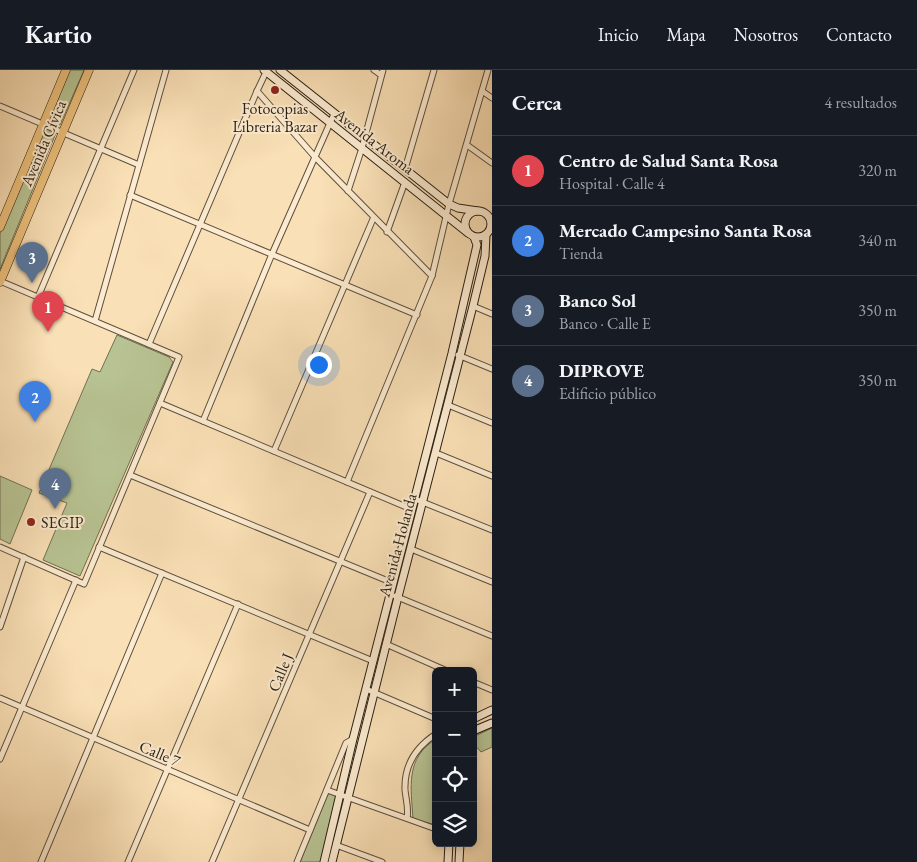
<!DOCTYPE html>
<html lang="es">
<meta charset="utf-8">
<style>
body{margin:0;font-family:"EB Garamond",serif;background:#20242c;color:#f1f3f6}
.controls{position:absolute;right:15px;bottom:15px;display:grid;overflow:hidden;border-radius:8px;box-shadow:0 2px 12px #0003}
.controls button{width:45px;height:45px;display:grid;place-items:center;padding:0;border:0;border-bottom:1px solid #363941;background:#171b24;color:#f1f3f6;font:25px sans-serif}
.you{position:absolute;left:318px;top:294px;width:18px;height:18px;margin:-12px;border:4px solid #fff;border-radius:50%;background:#1a73e8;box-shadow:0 0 0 8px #1a73e833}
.badge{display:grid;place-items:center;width:32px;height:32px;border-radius:50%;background:#c59692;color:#fff;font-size:16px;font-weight:700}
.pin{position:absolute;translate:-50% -41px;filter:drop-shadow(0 1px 2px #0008)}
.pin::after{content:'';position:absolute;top:26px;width:18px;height:15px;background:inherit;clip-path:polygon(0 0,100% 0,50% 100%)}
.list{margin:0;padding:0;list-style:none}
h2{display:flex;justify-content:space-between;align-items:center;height:65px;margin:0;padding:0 20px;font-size:21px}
h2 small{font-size:16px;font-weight:400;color:#9ea1a6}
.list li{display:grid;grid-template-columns:32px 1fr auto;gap:15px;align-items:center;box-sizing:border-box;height:70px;padding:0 20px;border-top:1px solid #363941}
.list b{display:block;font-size:19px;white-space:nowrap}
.list p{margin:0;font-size:16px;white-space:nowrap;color:#9ea1a6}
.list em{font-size:16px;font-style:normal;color:#9ea1a6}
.icon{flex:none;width:28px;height:28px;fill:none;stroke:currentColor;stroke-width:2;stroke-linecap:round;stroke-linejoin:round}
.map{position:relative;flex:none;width:492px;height:792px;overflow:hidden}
header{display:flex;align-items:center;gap:30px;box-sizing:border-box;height:70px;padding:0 25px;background:#171b24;border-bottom:1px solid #363941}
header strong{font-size:24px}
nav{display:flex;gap:28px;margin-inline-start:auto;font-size:18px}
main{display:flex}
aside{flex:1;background:#171b24}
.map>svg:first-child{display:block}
.green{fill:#b8c393;stroke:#707153}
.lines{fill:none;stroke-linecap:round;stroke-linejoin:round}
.street-casing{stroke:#5d4f3c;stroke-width:7}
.secondary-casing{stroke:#291f13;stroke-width:9}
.primary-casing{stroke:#291f13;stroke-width:9}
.street{stroke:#fcebd0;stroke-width:5}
.secondary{stroke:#fcebd0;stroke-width:7}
.primary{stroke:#edc07b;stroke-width:8}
.poi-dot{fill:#8f2418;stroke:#fcebd0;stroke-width:2}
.labels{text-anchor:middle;stroke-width:4;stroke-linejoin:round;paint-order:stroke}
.poi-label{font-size:16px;fill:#291f13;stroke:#fcebd0}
.street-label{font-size:16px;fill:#291f13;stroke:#fcebd0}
</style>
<header>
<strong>Kartio</strong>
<nav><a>Inicio</a><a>Mapa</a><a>Nosotros</a><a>Contacto</a></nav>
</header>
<main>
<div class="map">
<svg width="492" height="792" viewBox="0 0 492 792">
<rect width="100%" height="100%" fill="#fae0b6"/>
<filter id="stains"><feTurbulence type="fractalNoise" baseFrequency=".004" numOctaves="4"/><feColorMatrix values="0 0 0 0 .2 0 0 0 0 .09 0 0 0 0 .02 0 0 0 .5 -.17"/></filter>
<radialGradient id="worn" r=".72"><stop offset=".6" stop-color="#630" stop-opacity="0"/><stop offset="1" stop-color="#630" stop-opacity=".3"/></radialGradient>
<g class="green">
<path d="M69 0H84L60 55 48 50Z"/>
<path d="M44 58 56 63 0 199V164Z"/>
<path d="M117 265 169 287 173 292 80 506 43 490 67 433 39 423 92 299 100 302Z"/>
<path d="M0 406 32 420 10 474 0 469Z"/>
<path d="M492 658V677L481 682 473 673V667Z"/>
<path d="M436 669V755L413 749C411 717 405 688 436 669Z"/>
<path d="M330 723 337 726 321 792H300L328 724Z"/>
</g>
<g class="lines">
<g class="street-casing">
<g id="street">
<path d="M374 0 381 5"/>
<path d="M257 21 315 87 432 206"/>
<path d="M482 21 492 28"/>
<path d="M0 36 139 95"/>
<path d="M467 75 492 93"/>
<path d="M405 99 434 0"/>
<path d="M348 121 362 78 383 0"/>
<path d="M130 125 417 245"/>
<path d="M387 162 405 112"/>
<path d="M0 211 179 287 84 514 0 477"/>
<path d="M38 227 134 0"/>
<path d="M473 236 492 244"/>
<path d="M95 251 166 0"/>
<path d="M149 274 257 21 267 0"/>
<path d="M458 285 492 299"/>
<path d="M160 333 411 439"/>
<path d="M448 335 492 353"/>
<path d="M203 351 272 184 334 44"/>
<path d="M274 381 373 149"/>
<path d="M436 383 492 406"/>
<path d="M130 405 393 513"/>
<path d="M347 412 432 206 449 134 488 0"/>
<path d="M415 429 492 460"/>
<path d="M99 477 373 591"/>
<path d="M411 479 492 512"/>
<path d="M395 526 492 566"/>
<path d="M0 557 24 487"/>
<path d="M386 574 447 601"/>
<path d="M473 612 492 620"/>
<path d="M366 619 436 649"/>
<path d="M0 628 310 760"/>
<path d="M0 689 76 510"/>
<path d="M327 720 436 759"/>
<path d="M407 748C409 739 406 730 405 720 404 696 416 677 436 664"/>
<path d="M336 775 382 792"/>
<path d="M41 792 162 503"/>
<path d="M128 792 238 534"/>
<path d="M212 792 370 422"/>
<path d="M297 792 346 673 353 669"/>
</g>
</g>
<g class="secondary-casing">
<g id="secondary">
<path d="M264 0 468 163"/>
<path d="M280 0 449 134 458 138 478 141"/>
<circle cx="478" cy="154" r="13"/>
<path d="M473 649 492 640"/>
<path d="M473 661 492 653"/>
<path d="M324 792 353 669 452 283 477 175 474 167"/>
<path d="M332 792 398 527 473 236 485 186 486 165"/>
<path d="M448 792 449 773"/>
<path d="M459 792 460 773"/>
</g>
</g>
<g class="primary-casing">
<g id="primary">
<path d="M0 157 66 0"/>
<path d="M0 212 89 0"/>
</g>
</g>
<use href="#street" class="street"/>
<use href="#secondary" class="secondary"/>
<use href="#primary" class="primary"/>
</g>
<g class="poi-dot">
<circle cx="275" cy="20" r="5"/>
<circle cx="31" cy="452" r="5"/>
</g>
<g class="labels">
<g class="poi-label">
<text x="275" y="44">Fotocopias<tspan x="275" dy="18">Libreria Bazar</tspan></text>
<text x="41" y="458" text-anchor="start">SEGIP</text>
</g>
<g class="street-label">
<text transform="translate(375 71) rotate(38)" y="6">Avenida Aroma</text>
<text transform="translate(43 73) rotate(-67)" y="6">Avenida Cívica</text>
<text transform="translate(397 475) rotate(-75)" y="6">Avenida Holanda</text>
<text transform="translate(280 602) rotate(-67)" y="6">Calle J</text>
<text transform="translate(160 683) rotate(23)" y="6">Calle 7</text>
</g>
</g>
<rect width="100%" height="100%" filter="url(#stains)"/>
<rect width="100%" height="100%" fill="url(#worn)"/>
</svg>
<div class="controls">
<button>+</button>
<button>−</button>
<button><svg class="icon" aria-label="locate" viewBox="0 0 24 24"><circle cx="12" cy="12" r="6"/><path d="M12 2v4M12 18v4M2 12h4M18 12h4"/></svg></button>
<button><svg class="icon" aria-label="layers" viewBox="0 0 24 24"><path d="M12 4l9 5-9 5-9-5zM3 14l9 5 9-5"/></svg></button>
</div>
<div class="you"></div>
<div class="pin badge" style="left:48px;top:262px;background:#e0444e">1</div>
<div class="pin badge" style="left:35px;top:352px;background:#3f7fe0">2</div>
<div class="pin badge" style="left:32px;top:213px;background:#5c6f8a">3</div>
<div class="pin badge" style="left:55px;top:439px;background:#5c6f8a">4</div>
</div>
<aside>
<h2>Cerca<small>4 resultados</small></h2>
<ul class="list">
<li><span class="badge" style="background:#e0444e">1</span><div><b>Centro de Salud Santa Rosa</b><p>Hospital · Calle 4</p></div><em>320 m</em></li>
<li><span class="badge" style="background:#3f7fe0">2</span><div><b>Mercado Campesino Santa Rosa</b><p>Tienda</p></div><em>340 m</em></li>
<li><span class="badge" style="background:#5c6f8a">3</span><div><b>Banco Sol</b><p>Banco · Calle E</p></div><em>350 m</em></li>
<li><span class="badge" style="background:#5c6f8a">4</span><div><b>DIPROVE</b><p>Edificio público</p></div><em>350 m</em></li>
</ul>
</aside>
</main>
